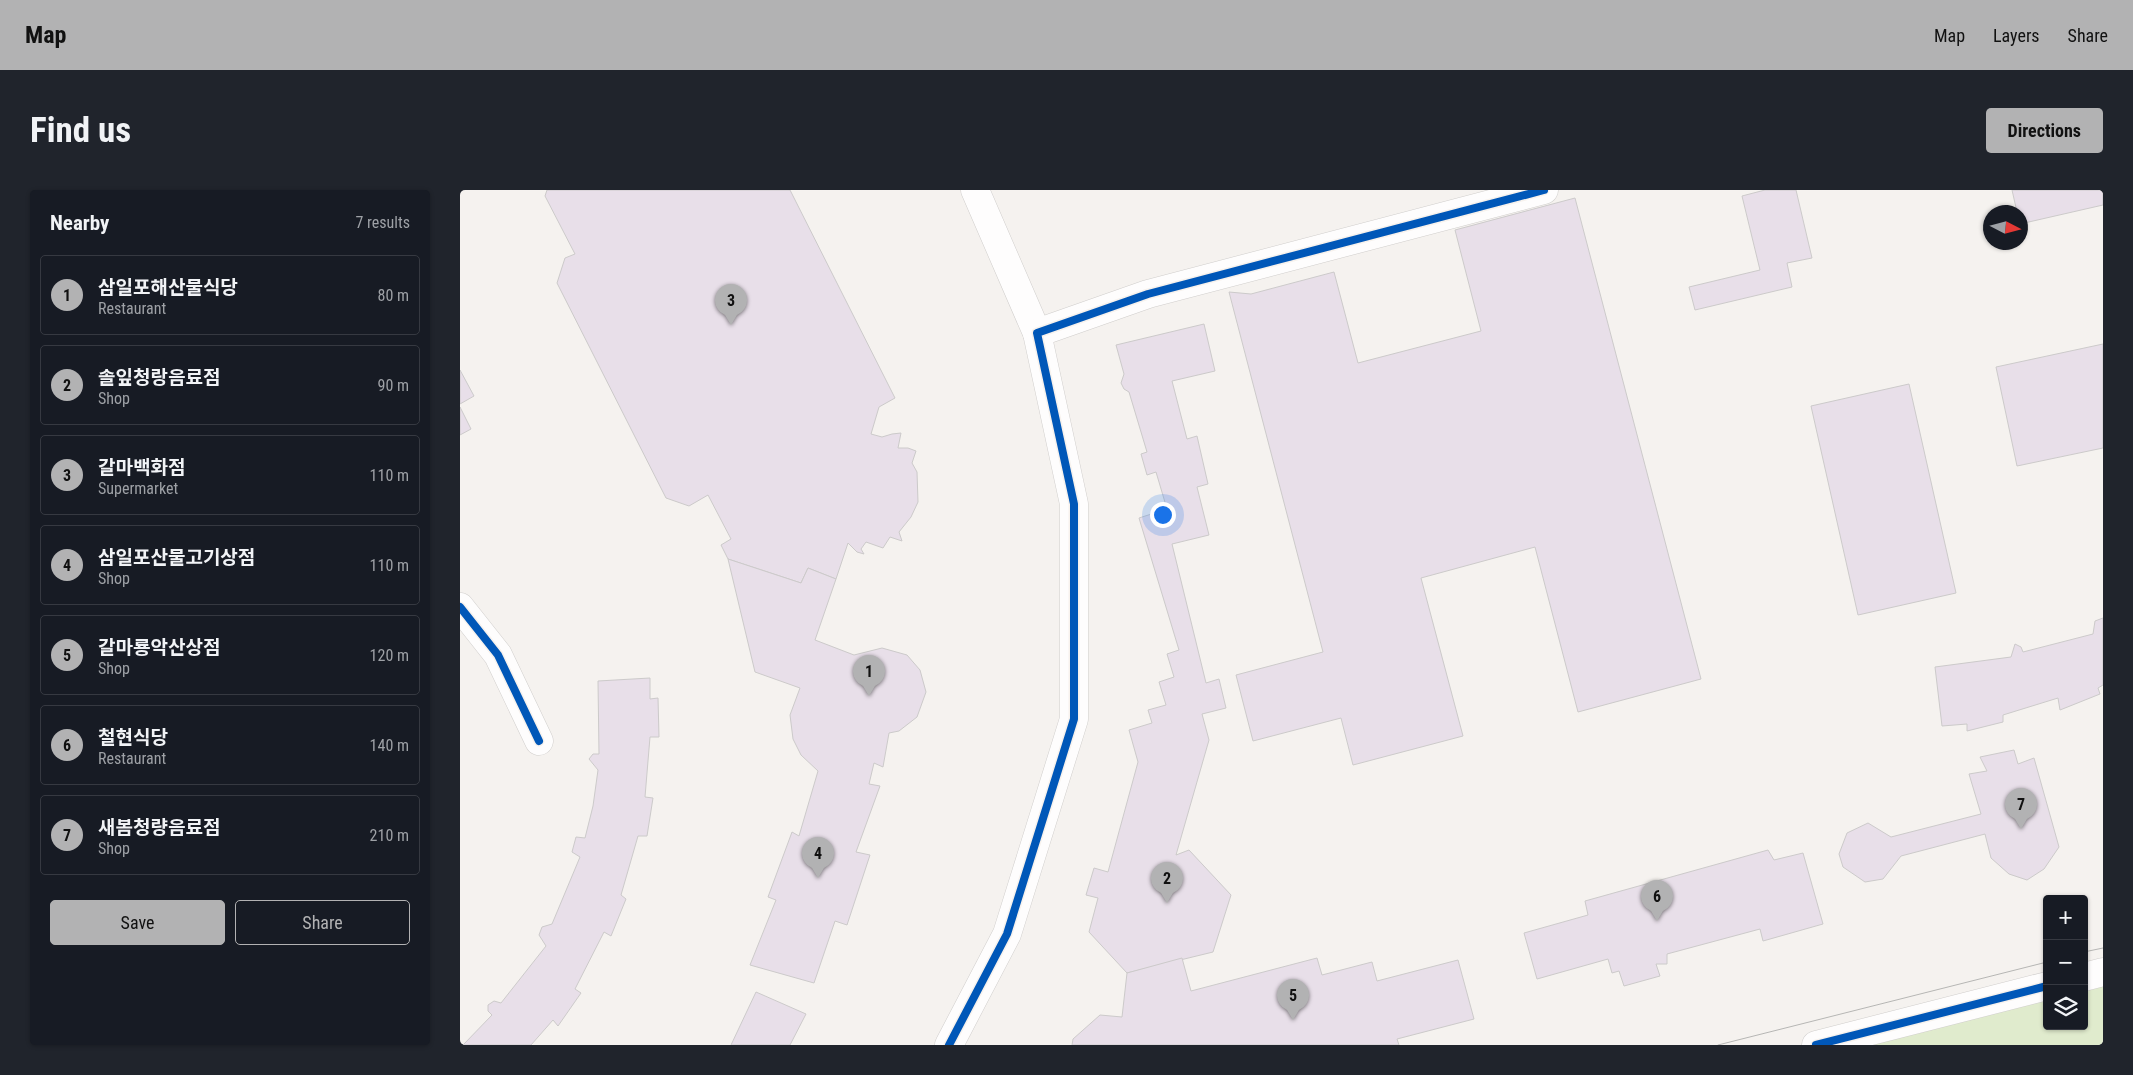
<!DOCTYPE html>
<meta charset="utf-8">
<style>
body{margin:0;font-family:"Roboto Condensed","Noto Sans KR",sans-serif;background:#20242c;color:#f1f3f6}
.controls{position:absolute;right:15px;bottom:15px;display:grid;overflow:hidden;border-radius:5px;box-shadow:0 1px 4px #0004}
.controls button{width:45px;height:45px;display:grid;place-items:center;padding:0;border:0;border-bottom:1px solid #363941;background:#171b24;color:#f1f3f6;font:25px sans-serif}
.compass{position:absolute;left:1523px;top:15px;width:45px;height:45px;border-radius:50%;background:#171b24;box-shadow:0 1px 4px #0004;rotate:96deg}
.you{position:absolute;left:702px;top:324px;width:18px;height:18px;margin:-12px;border:4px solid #fff;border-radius:50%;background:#1a73e8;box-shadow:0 0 0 8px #1a73e833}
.badge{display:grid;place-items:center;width:32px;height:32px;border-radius:50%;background:#b2b2b3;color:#111;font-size:16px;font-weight:700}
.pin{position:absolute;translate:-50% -41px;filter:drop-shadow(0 1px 2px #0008)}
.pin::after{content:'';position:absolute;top:26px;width:18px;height:15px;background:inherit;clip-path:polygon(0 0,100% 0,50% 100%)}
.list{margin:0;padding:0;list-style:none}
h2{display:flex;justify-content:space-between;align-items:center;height:65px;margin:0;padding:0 20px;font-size:21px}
h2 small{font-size:16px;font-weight:400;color:#9ea1a6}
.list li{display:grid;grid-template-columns:32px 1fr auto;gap:15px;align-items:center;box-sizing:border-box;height:80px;margin:0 10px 10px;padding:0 10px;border:1px solid #363941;border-radius:5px}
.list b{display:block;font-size:19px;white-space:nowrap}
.list p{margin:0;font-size:16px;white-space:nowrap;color:#9ea1a6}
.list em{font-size:16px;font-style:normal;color:#9ea1a6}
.actions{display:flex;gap:10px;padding:15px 20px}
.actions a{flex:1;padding:11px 0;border:1px solid #b2b2b3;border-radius:5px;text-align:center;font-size:18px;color:#b2b2b3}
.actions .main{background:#b2b2b3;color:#111}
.icon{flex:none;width:28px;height:28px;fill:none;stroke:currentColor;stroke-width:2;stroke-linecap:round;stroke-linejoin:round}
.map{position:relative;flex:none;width:1643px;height:855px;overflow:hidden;border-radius:5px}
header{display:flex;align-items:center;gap:30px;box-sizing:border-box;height:70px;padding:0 25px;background:#b2b2b3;color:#111}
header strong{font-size:24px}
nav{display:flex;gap:28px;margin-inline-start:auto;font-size:18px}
.intro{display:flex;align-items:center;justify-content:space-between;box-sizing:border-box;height:120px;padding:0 30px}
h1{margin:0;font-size:35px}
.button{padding:12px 22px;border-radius:5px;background:#b2b2b3;color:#111;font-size:18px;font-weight:700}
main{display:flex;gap:30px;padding:0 30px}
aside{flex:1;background:#171b24;border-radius:5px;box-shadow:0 1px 4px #0004}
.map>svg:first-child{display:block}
.green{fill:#e0ebcd}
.building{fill:#e8dfe9;stroke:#cccaca}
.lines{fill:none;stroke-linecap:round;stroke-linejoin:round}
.minor-casing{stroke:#d0cecc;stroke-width:29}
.minor{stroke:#fefdfd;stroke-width:28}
.tram{stroke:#b6b6b4;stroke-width:1}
.cycleway-casing{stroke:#f7f2ed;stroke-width:11}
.cycleway{stroke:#0057b8;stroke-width:8}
</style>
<header>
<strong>Map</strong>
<nav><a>Map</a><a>Layers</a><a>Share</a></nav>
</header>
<div class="intro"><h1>Find us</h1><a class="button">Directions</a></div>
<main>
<aside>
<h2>Nearby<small>7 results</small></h2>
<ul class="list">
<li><span class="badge">1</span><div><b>삼일포해산물식당</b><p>Restaurant</p></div><em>80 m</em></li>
<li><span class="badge">2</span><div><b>솔잎청랑음료점</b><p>Shop</p></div><em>90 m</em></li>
<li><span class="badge">3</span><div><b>갈마백화점</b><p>Supermarket</p></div><em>110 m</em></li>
<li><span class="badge">4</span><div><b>삼일포산물고기상점</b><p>Shop</p></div><em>110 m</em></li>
<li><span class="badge">5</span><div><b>갈마룡악산상점</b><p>Shop</p></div><em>120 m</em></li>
<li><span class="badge">6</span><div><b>철현식당</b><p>Restaurant</p></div><em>140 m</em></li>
<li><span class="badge">7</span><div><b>새봄청량음료점</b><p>Shop</p></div><em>210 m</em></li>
</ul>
<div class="actions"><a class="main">Save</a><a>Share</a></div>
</aside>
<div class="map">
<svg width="1643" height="855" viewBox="0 0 1643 855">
<rect width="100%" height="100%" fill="#f5f2ef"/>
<path class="green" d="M1643 782V855H1356L1587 796V836H1624V787Z"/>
<g class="building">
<path d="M87 0H330L435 208 419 217 411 244 422 247 432 244 441 243 438 258H448L456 261 452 273 457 282 458 312 451 327 439 342 442 351 430 347 423 358 406 352 401 359 404 364 397 362 388 353 376 389 348 378 341 393 268 369 261 355 271 349 248 305 229 316 206 308 97 93 105 68 115 64 85 6Z"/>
<path d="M1305 0H1336L1352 68 1327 73 1332 97 1235 120 1229 97 1300 80 1282 6Z"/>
<path d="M1552 0H1643V15L1560 34V22H1557Z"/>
<path d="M1115 8 1241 489 1118 522 1075 357 961 388 1003 546 893 575 881 528 793 551 776 485 863 462 769 102 791 104 874 82 898 173 1021 141 995 40Z"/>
<path d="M744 134 755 181 712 191 727 249 737 246 748 294 737 297 749 345 712 354 746 493 759 489 766 518 742 524 749 550 716 665 729 660 771 705 753 762 667 783 629 742 638 708 626 705 634 678 648 682 678 572 669 540 692 533 688 520 706 515 699 492 714 487 707 464 719 460 679 328 707 319 696 282 687 285 681 264 687 262 669 202 664 199 661 193 664 184 656 155Z"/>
<path d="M1643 154V258L1557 276 1536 177Z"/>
<path d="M0 180 14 206 0 214Z"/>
<path d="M1449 194 1496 403 1398 425 1351 216Z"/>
<path d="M0 217 11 239 0 245Z"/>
<path d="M268 369 341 393 348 378 376 389 355 450 394 465 422 458 447 465 460 480 466 502 457 527 439 541 429 543 423 577 414 573 409 594 420 596 396 662 410 665 387 735 375 731 354 793 290 775 316 710 308 707 332 642 339 646 358 581 341 565 333 549 330 525 340 498 295 482Z"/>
<path d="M1643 428V495L1638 498 1640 504 1600 520 1598 508 1543 525V532L1507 541V534L1482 536 1475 477 1551 467 1555 454 1561 457 1563 462 1633 444 1635 431Z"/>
<path d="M190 488V509L198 508 199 547H190L185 607 193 608 187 646H178L161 705 166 709 151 746 144 742 115 799 121 803 98 836 93 830 71 855H3L32 825 28 821V815L34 811 41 813 86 756 79 745 82 737 92 734 120 667 112 662 116 647 125 648 133 616 138 580 129 569 133 564H139L138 491Z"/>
<path d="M1554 560 1558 574 1574 568 1599 657 1584 679 1567 690 1549 684 1531 668 1525 644 1441 666 1423 689 1405 692 1383 677 1379 664 1387 643 1408 633 1431 647 1521 624 1509 584 1527 581 1520 567Z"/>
<path d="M1308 660 1314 670 1343 663 1363 734 1303 751 1300 739 1207 764V774H1196L1200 786 1164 796 1159 781 1152 783 1148 769 1077 789 1064 743 1128 725 1125 711Z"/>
<path d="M722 768 731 801 857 768 862 785 912 772 917 791 998 770 1014 829 937 849 939 855H612L613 849 640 825 662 827 667 783Z"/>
<path d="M296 802 346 824 330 855H271Z"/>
</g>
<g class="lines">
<g class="minor-casing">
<g id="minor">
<path d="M515 0 577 143"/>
<path d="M0 417 38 465 79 551"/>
<path d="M1624 787 1643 782"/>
<path d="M489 855 547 744 614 529V314L577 143 688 104 1084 0"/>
<path d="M1356 855 1587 796"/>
</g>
</g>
<use href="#minor" class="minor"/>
<g class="tram">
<path d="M1624 762 1643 758"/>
<path d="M1258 855 1587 772"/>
</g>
<g class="cycleway-casing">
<g id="cycleway">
<path d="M0 417 38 465 79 551"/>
<path d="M489 855 547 744 614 529V314L577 143 688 104 1084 0"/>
<path d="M1356 855 1587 796"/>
</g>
</g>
<use href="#cycleway" class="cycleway"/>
</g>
</svg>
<div class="controls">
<button>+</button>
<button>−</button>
<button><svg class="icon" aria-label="layers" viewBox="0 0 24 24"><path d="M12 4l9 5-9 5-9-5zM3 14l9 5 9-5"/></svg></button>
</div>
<svg class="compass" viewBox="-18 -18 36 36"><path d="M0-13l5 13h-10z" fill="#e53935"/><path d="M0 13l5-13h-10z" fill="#9ea1a6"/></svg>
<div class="you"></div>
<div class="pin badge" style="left:409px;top:506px">1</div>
<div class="pin badge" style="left:707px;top:713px">2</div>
<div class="pin badge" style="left:271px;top:135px">3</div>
<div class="pin badge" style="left:358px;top:688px">4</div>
<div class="pin badge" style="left:833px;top:830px">5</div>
<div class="pin badge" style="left:1197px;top:731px">6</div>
<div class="pin badge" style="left:1561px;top:639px">7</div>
</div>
</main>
